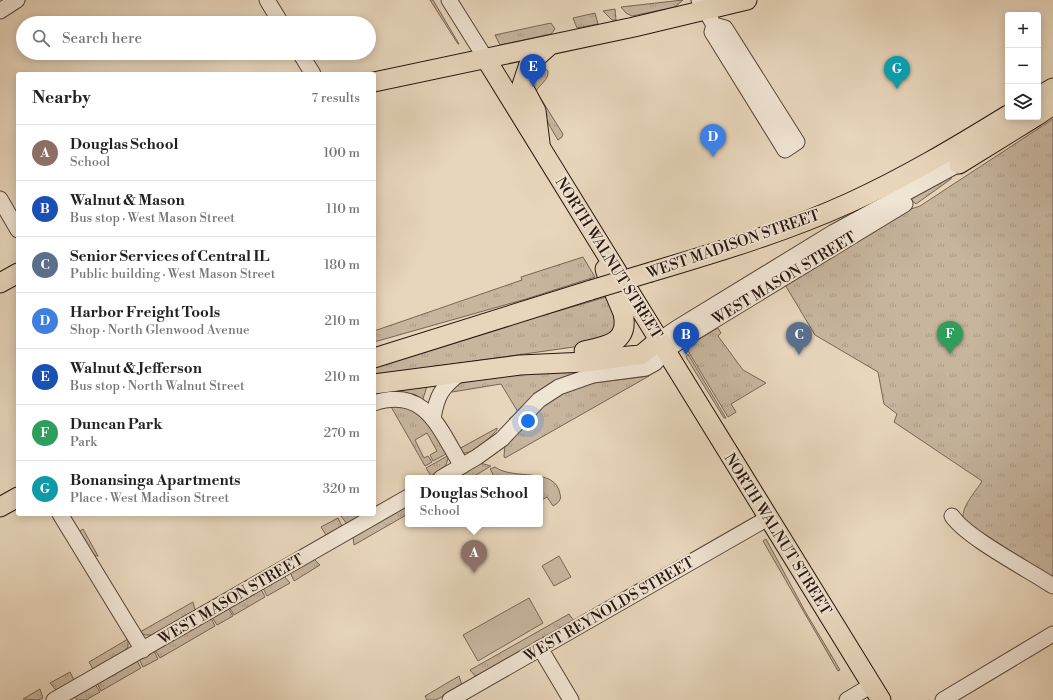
<!DOCTYPE html>
<meta charset="utf-8">
<style>
body{margin:0;font-family:"Libre Bodoni",serif;background:#f6f6f6;color:#222}
.controls{position:absolute;right:12px;top:12px;display:grid;overflow:hidden;border-radius:4px;box-shadow:0 2px 10px #0003}
.controls button{width:36px;height:36px;display:grid;place-items:center;padding:0;border:0;border-bottom:1px solid #e0e0e0;background:#fff;color:#222;font:20px sans-serif}
.you{position:absolute;left:528px;top:421px;width:14px;height:14px;margin:-10px;border:3px solid #fff;border-radius:50%;background:#1a73e8;box-shadow:0 0 0 6px #1a73e833}
.badge{display:grid;place-items:center;width:26px;height:26px;border-radius:50%;background:#1a73e8;color:#fff;font-size:13px;font-weight:700}
.pin{position:absolute;translate:-50% -33px;filter:drop-shadow(0 1px 2px #0008)}
.pin::after{content:'';position:absolute;top:21px;width:14px;height:12px;background:inherit;clip-path:polygon(0 0,100% 0,50% 100%)}
.popup{position:absolute;left:405px;top:475px;width:138px;height:52px;box-sizing:border-box;display:grid;place-content:center;border-radius:4px;background:#fff;filter:drop-shadow(0 1px 3px #0005);font-size:13px;white-space:nowrap;color:#767676}
.popup b{font-size:15px;color:#222}
.popup::after{content:'';position:absolute;left:50%;top:100%;margin-left:-8px;border:8px solid transparent;border-top-color:#fff}
.list{margin:0;padding:0;list-style:none}
h2{display:flex;justify-content:space-between;align-items:center;height:52px;margin:0;padding:0 16px;font-size:17px}
h2 small{font-size:13px;font-weight:400;color:#767676}
.list li{display:grid;grid-template-columns:26px 1fr auto;gap:12px;align-items:center;box-sizing:border-box;height:56px;padding:0 16px;border-top:1px solid #e0e0e0}
.list b{display:block;font-size:15px;white-space:nowrap}
.list p{margin:0;font-size:13px;white-space:nowrap;color:#767676}
.list em{font-size:13px;font-style:normal;color:#767676}
.icon{flex:none;width:22px;height:22px;fill:none;stroke:currentColor;stroke-width:2;stroke-linecap:round;stroke-linejoin:round}
.map{position:relative;flex:none;width:1053px;height:700px;overflow:hidden}
.search{position:absolute;background:#fff;box-shadow:0 2px 10px #0003;left:16px;top:16px;width:360px;height:44px;display:flex;align-items:center;gap:10px;box-sizing:border-box;padding:0 14px;border-radius:22px;color:#767676;font-size:15px}
.panel{position:absolute;background:#fff;box-shadow:0 2px 10px #0003;left:16px;top:72px;width:360px;height:444px;border-radius:4px}
.map>svg:first-child{display:block}
.grass{fill:url(#grass-tufts);stroke:#776556}
.pitch{fill:#c7b59e;stroke:#776556}
.lines{fill:none;stroke-linecap:round;stroke-linejoin:round}
.minor-casing{stroke:#57453a;stroke-width:17}
.major-casing{stroke:#27150e;stroke-width:21}
.minor{stroke:#f0e4d3;stroke-width:15}
.major{stroke:#e8d6bc;stroke-width:19}
.major-bridge-casing{stroke:#27150e;stroke-width:21;stroke-linecap:butt}
.major-bridge{stroke:#e8d6bc;stroke-width:19}
.labels{text-anchor:middle;stroke-width:4;stroke-linejoin:round;paint-order:stroke}
.street-label{font-size:15px;fill:#27150e;stroke:#f0e4d3}
</style>
<div class="map">
<svg width="1053" height="700" viewBox="0 0 1053 700">
<defs>
<pattern id="grass-tufts" width="24" height="20" patternUnits="userSpaceOnUse"><rect width="24" height="20" fill="#c7b59e"/><path d="M3 7l-1-3M5 7V3M7 7l1-3M15 17l-1-3M17 17v-4M19 17l1-3" fill="none" stroke="#ab9b87"/></pattern>
</defs>
<rect width="100%" height="100%" fill="#e8d6bc"/>
<filter id="stains"><feTurbulence type="fractalNoise" baseFrequency=".005" numOctaves="4"/><feColorMatrix values="0 0 0 0 .2 0 0 0 0 .09 0 0 0 0 .02 0 0 0 .5 -.17"/></filter>
<radialGradient id="worn" r=".72"><stop offset=".6" stop-color="#630" stop-opacity="0"/><stop offset="1" stop-color="#630" stop-opacity=".3"/></radialGradient>
<g class="grass">
<path d="M430 0H433L459 44H458Z"/>
<path d="M683 0 675 7 632 16 626 13 621 7Z"/>
<path d="M615 9 616 20H612L603 11Z"/>
<path d="M595 13 598 24 577 28 573 18Z"/>
<path d="M551 23 555 29 551 34 500 45 495 35Z"/>
<path d="M539 66H542L548 71C549 80 540 84 536 91L563 134 562 137 558 140C551 129 530 91 532 80 533 75 537 70 539 66Z"/>
<path d="M1053 119V579L964 521C959 508 976 492 982 481L894 422 897 414 884 404 878 372 815 335 784 283 905 211 920 206Z"/>
<path d="M952 176 951 179 916 204 908 197Z"/>
<path d="M583 257 595 277 526 299 374 342V331L522 280 521 277Z"/>
<path d="M606 297 615 311V331L588 345 425 368 374 377V365Z"/>
<path d="M718 328 721 333 718 336 743 370 766 383 731 404 736 412 728 417 688 351 691 344Z"/>
<path d="M688 354 726 418H724L686 357Z"/>
<path d="M577 368 578 373 511 419H509L518 412 501 384 452 392 450 388 462 381Z"/>
<path d="M649 376 505 458 504 456 505 443 546 400 585 384Z"/>
<path d="M427 386 422 402 374 399V392Z"/>
<path d="M390 405 413 409 430 426 446 454 433 461 430 455 437 451 427 433 415 440 424 458 428 456 432 462 425 466Z"/>
<path d="M497 428V430C489 438 474 455 461 453L457 450Z"/>
<path d="M449 455 446 465 431 476 426 468Z"/>
<path d="M480 463 491 466 471 478H455Z"/>
<path d="M495 467C514 481 555 466 560 494 562 500 558 503 553 506L547 497 540 501V478H495L490 469Z"/>
<path d="M408 505V514L354 545 353 537Z"/>
<path d="M344 514H359V516L347 524 341 516Z"/>
<path d="M338 518 342 526 326 535 321 527Z"/>
<path d="M83 529 98 556 92 555 80 534V531Z"/>
<path d="M766 539 806 613 840 670 838 671 763 541Z"/>
<path d="M314 559 320 565 294 581 290 572Z"/>
<path d="M284 576 290 583 267 596 263 588Z"/>
<path d="M261 589 265 597 234 615 229 607Z"/>
<path d="M193 602 195 610 153 635H145L140 632Z"/>
<path d="M228 608 233 616 217 625 212 617Z"/>
<path d="M569 614 574 621 476 677 470 670Z"/>
<path d="M211 618 215 626 160 658 155 650Z"/>
<path d="M128 639V647L123 652 93 669 89 662Z"/>
<path d="M154 651 158 659 143 667 139 659Z"/>
<path d="M137 661 141 668 101 691 97 683Z"/>
<path d="M70 672 74 680 56 690 50 683Z"/>
<path d="M459 676 462 685 436 700H427L425 696Z"/>
<path d="M95 684 100 692 86 700H77L74 696Z"/>
<path d="M40 689 43 698 38 700 23 699Z"/>
</g>
<g class="pitch">
<path d="M559 556 571 577 554 586 542 566Z"/>
<path d="M529 598 543 623 478 661 463 635Z"/>
</g>
<g class="lines">
<g class="minor-casing">
<g id="minor">
<path d="M267 0 281 23"/>
<path d="M449 0 486 59"/>
<path d="M699 0 714 25 725 28 797 142 785 150 712 32 714 25"/>
<path d="M0 11 17 0"/>
<path d="M300 53 313 74"/>
<path d="M0 199 18 230"/>
<path d="M659 340 677 328 834 232 959 164"/>
<path d="M374 403C426 386 439 429 462 466"/>
<path d="M433 418C437 396 441 388 459 374"/>
<path d="M441 478 477 457 502 439 539 400 559 387 593 375 646 368 655 363 666 351 680 341 905 204"/>
<path d="M60 514 143 650"/>
<path d="M952 516C967 538 1029 570 1053 586"/>
<path d="M540 648 571 700"/>
<path d="M54 700 408 497"/>
<path d="M450 700 768 518"/>
<path d="M847 700 872 685"/>
<path d="M943 700 1053 634"/>
</g>
</g>
<g class="major-casing">
<g id="major">
<path d="M486 59 881 700"/>
<path d="M374 82 634 27 747 0"/>
<path d="M1038 97 1053 88"/>
<path d="M1038 115 1053 105"/>
<path d="M540 143 536 111 522 85 529 64 549 46"/>
<path d="M959 164 1035 117"/>
<path d="M651 272C718 252 785 232 849 203 904 178 956 147 1008 115"/>
<path d="M0 283 18 273"/>
<path d="M584 351C606 346 630 343 623 313L607 275 605 269"/>
<path d="M374 358 591 290"/>
<path d="M374 384 520 365 586 362 629 356 641 355 659 340"/>
<path d="M0 507 18 497"/>
</g>
</g>
<use href="#minor" class="minor"/>
<use href="#major" class="major"/>
<g class="major-bridge-casing">
<path id="major-bridge" d="M591 290 651 272"/>
</g>
<use href="#major-bridge" class="major-bridge"/>
</g>
<g class="labels">
<g class="street-label">
<text transform="translate(733 244) rotate(-19)" y="5">WEST MADISON STREET</text>
<text transform="translate(609 258) rotate(58)" y="5">NORTH WALNUT STREET</text>
<text transform="translate(784 278) rotate(-31)" y="5">WEST MASON STREET</text>
<text transform="translate(778 534) rotate(58)" y="5">NORTH WALNUT STREET</text>
<text transform="translate(231 599) rotate(-30)" y="5">WEST MASON STREET</text>
<text transform="translate(609 609) rotate(-30)" y="5">WEST REYNOLDS STREET</text>
</g>
</g>
<rect width="100%" height="100%" filter="url(#stains)"/>
<rect width="100%" height="100%" fill="url(#worn)"/>
</svg>
<div class="controls">
<button>+</button>
<button>−</button>
<button><svg class="icon" aria-label="layers" viewBox="0 0 24 24"><path d="M12 4l9 5-9 5-9-5zM3 14l9 5 9-5"/></svg></button>
</div>
<div class="you"></div>
<div class="pin badge" style="left:474px;top:573px;background:#8d6e63">A</div>
<div class="popup"><b>Douglas School</b>School</div>
<div class="pin badge" style="left:686px;top:355px;background:#1a4fb4">B</div>
<div class="pin badge" style="left:799px;top:355px;background:#5c6f8a">C</div>
<div class="pin badge" style="left:713px;top:157px;background:#3f7fe0">D</div>
<div class="pin badge" style="left:533px;top:87px;background:#1a4fb4">E</div>
<div class="pin badge" style="left:950px;top:354px;background:#2e9e5b">F</div>
<div class="pin badge" style="left:897px;top:89px;background:#0f9aa8">G</div>
<div class="search"><svg class="icon" aria-label="search" viewBox="0 0 24 24"><circle cx="10" cy="10" r="6"/><path d="M15 15l6 6"/></svg>Search here</div>
<section class="panel">
<h2>Nearby<small>7 results</small></h2>
<ul class="list">
<li><span class="badge" style="background:#8d6e63">A</span><div><b>Douglas School</b><p>School</p></div><em>100 m</em></li>
<li><span class="badge" style="background:#1a4fb4">B</span><div><b>Walnut &amp; Mason</b><p>Bus stop · West Mason Street</p></div><em>110 m</em></li>
<li><span class="badge" style="background:#5c6f8a">C</span><div><b>Senior Services of Central IL</b><p>Public building · West Mason Street</p></div><em>180 m</em></li>
<li><span class="badge" style="background:#3f7fe0">D</span><div><b>Harbor Freight Tools</b><p>Shop · North Glenwood Avenue</p></div><em>210 m</em></li>
<li><span class="badge" style="background:#1a4fb4">E</span><div><b>Walnut &amp; Jefferson</b><p>Bus stop · North Walnut Street</p></div><em>210 m</em></li>
<li><span class="badge" style="background:#2e9e5b">F</span><div><b>Duncan Park</b><p>Park</p></div><em>270 m</em></li>
<li><span class="badge" style="background:#0f9aa8">G</span><div><b>Bonansinga Apartments</b><p>Place · West Madison Street</p></div><em>320 m</em></li>
</ul>
</section>
</div>
